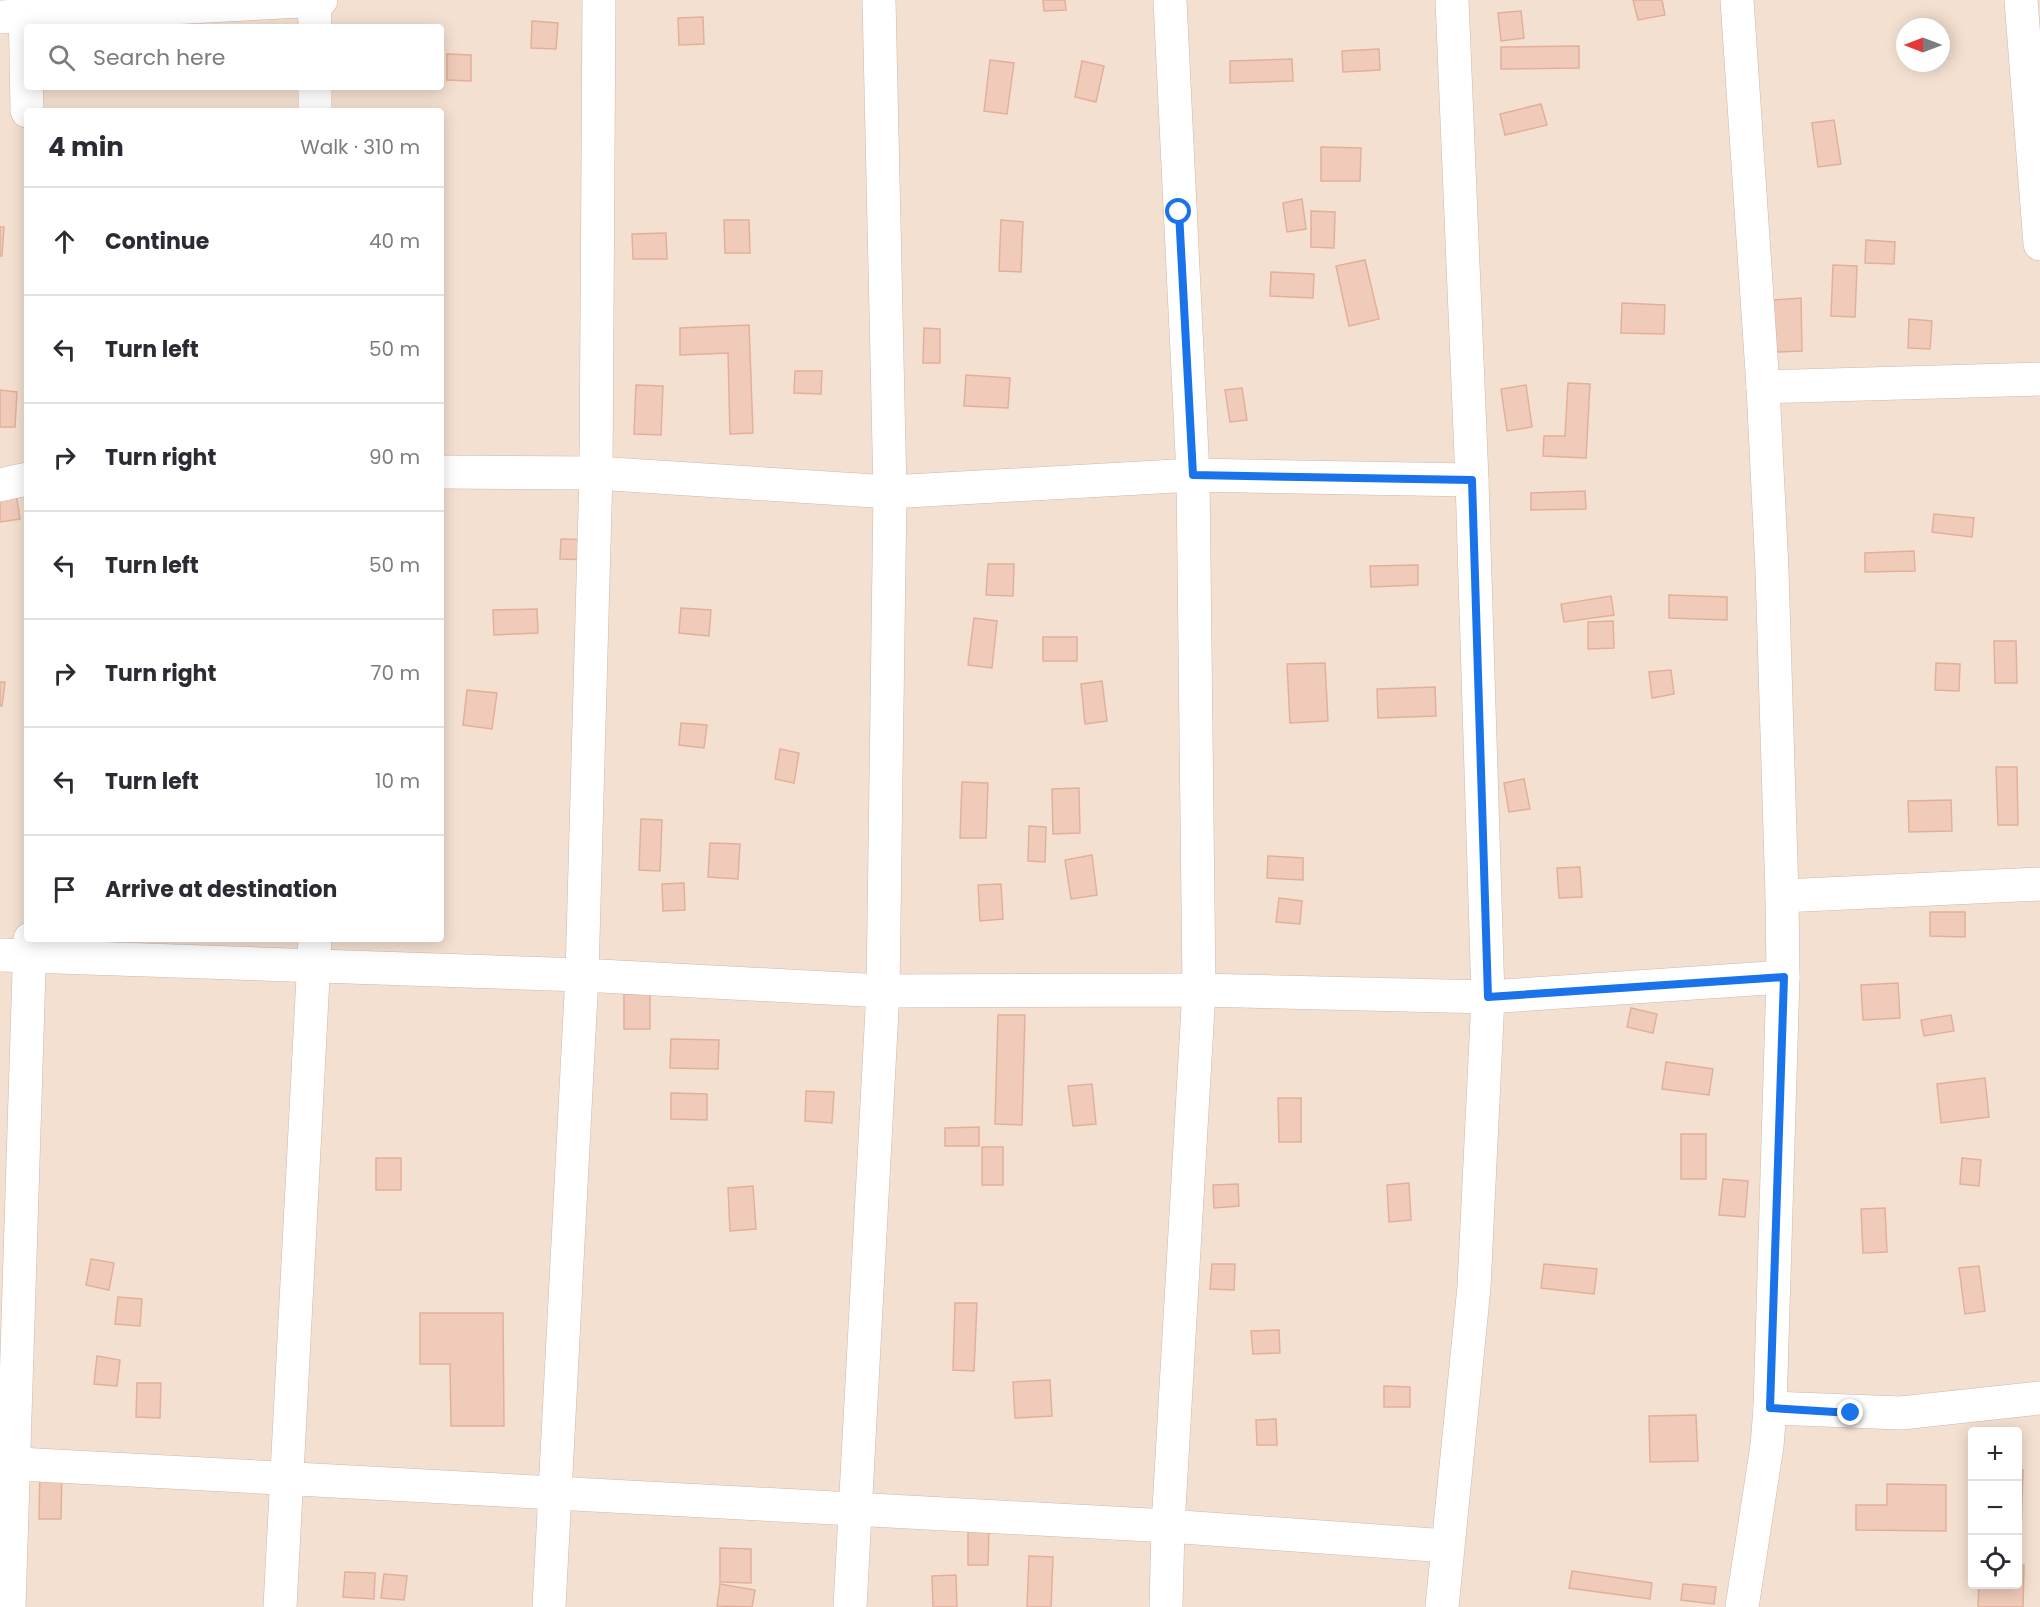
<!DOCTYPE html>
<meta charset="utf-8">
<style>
body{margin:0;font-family:Poppins,sans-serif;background:#f2f2f3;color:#2b2b33}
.controls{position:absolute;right:18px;bottom:18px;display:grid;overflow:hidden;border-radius:6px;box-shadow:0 3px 15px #0003}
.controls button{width:54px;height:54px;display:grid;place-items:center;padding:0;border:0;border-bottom:2px solid #e1e1e2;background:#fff;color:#2b2b33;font:30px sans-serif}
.compass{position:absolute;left:1896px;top:18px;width:54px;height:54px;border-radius:50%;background:#fff;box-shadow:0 3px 15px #0003;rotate:270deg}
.stop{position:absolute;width:18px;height:18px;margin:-14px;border:4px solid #1a73e8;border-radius:50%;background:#fff}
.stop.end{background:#1a73e8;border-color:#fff;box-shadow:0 2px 6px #0008}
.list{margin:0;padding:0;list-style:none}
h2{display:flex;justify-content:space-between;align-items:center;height:78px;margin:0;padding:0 24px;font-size:26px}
h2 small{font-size:20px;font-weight:400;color:#7c7c81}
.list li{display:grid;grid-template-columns:39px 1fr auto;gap:18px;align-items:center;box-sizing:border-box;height:108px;padding:0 24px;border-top:2px solid #e1e1e2}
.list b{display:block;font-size:22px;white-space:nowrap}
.list em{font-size:20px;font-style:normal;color:#7c7c81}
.icon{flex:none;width:33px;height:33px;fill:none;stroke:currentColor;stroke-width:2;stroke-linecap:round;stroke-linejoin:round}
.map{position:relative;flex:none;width:2040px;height:1607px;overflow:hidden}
.search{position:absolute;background:#fff;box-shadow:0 3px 15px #0003;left:24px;top:24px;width:420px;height:66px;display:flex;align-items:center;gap:15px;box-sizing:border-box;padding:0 21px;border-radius:6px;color:#7c7c81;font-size:22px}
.panel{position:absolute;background:#fff;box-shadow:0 3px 15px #0003;left:24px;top:108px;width:420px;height:834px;border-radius:6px}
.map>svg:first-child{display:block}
.residential{fill:#f3e0d0;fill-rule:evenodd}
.building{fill:#f0cbb9;stroke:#e2b09a;stroke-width:1.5}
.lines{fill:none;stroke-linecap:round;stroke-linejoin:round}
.street-casing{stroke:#ceb8ab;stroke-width:34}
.street{stroke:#fff;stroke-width:33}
.route{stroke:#1a73e8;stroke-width:8}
</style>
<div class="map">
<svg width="2040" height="1607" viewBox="0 0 2040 1607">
<rect width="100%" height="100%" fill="#fbefe1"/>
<path class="residential" d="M0 0H2040V1607H0ZM27 27H441V87H27ZM1905 27H1941V63H1905ZM27 111H441V939H27ZM1972 1432H2018V1584H1972Z"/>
<g class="building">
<path d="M1043 0H1065L1066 10 1044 11Z"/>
<path d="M1633 0H1662L1665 15 1638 20Z"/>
<path d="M1521 11 1524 38 1501 41 1498 13Z"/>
<path d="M703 17 704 44 679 45 678 18Z"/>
<path d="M532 21 558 23 556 49 531 48Z"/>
<path d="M1579 46V68L1501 69V47Z"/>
<path d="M1379 49 1380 70 1343 72 1342 51Z"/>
<path d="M447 54 471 55V81L447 80Z"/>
<path d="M1292 59 1293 81 1230 83V61Z"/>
<path d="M990 60 1014 63 1007 114 984 111Z"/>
<path d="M1082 61 1104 66 1096 102 1075 97Z"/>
<path d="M1541 104 1547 125 1505 135 1500 114Z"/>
<path d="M1834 120 1841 164 1818 167 1812 123Z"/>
<path d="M1321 147 1361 148 1360 181H1321Z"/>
<path d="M1302 199 1306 229 1287 232 1283 203Z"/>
<path d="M1311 211 1335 212 1334 248 1311 247Z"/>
<path d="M724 220H749L750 253H725Z"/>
<path d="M1001 220 1023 222 1021 272 999 271Z"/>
<path d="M0 227H4L2 256H0Z"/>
<path d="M666 233 667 259H633L632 234Z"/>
<path d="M1866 240 1895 242 1894 264 1865 263Z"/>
<path d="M1365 260 1379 319 1349 326 1336 266Z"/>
<path d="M1833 265 1857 266 1855 317 1831 316Z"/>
<path d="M1271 272 1314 274 1313 298 1270 296Z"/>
<path d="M1801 298 1802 351 1775 352 1773 300Z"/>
<path d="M1622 303 1665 305 1664 334 1621 333Z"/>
<path d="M1909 319 1932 321 1930 349 1908 348Z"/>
<path d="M749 325 753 433 730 434 728 353 680 355V328Z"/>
<path d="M924 328 940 329V363H923Z"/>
<path d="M795 371H822L821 394 794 393Z"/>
<path d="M966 375 1010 378 1008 408 964 406Z"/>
<path d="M1568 383 1590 384 1586 458 1543 456 1544 436H1565Z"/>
<path d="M636 385 663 386 661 435 634 434Z"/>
<path d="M1526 385 1532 427 1507 431 1501 389Z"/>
<path d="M1242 388 1247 420 1230 422 1225 390Z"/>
<path d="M0 390 17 392 15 427H0Z"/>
<path d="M15 487 20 519 0 522V490Z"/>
<path d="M1585 491 1586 509 1531 510V493Z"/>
<path d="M1934 514 1974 518 1972 537 1932 532Z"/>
<path d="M561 539 592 540 591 560 560 559Z"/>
<path d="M1914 551 1915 571 1865 572V553Z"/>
<path d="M988 564H1014L1013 596 986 595Z"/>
<path d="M1418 565V585L1371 587 1370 566Z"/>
<path d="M1669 595 1727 597V620L1669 618Z"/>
<path d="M1611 596 1614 615 1564 622 1561 604Z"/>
<path d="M681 608 711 610 709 636 679 633Z"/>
<path d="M537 609 538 633 494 635 493 610Z"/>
<path d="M974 618 997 621 992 668 968 665Z"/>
<path d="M1613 621 1614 648 1588 649V622Z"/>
<rect x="1043" y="637" width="34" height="24"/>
<path d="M1994 641H2016L2017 683H1995Z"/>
<path d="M1325 663 1328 721 1290 723 1287 664Z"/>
<path d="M1936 663 1960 664 1959 691 1935 690Z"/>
<path d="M1671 670 1674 694 1652 698 1649 672Z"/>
<path d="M1102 681 1107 721 1085 724 1081 684Z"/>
<path d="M0 682H5L2 706H0Z"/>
<path d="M1435 687 1436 716 1378 718 1377 689Z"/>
<path d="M467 690 497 693 492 729 463 725Z"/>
<path d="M681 723 707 725 704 748 679 745Z"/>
<path d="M780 749 799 753 794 783 775 779Z"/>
<path d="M1996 767H2017L2018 825H1998Z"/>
<path d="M1524 779 1530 809 1509 812 1504 783Z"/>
<path d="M962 782 988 783 986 838H960Z"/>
<path d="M1079 788 1080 833 1053 834 1052 789Z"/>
<path d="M1951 800 1952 831 1909 832 1908 801Z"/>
<path d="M641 819 662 820 660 871 639 870Z"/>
<path d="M1029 826 1046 827 1045 862 1028 861Z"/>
<path d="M710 843 740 844 738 879 708 877Z"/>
<path d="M1092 855 1097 895 1071 899 1065 860Z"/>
<path d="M1268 856 1303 858V880L1267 878Z"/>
<path d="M1580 867 1582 897 1559 898 1557 868Z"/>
<path d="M684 883 685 910 663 911 662 884Z"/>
<path d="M1001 884 1003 919 980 921 978 885Z"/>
<path d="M1279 898 1302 901 1300 924 1276 922Z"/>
<path d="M1930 912H1965V937L1930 936Z"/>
<path d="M1898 983 1900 1018 1863 1020 1861 985Z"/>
<rect x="624" y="994" width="26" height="35"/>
<path d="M1631 1008 1657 1014 1653 1033 1627 1027Z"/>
<path d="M998 1015H1025L1022 1125 995 1124Z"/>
<path d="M1951 1015 1954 1031 1924 1036 1921 1020Z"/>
<path d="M671 1039 719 1040 718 1069 670 1068Z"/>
<path d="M1666 1062 1713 1069 1709 1095 1662 1089Z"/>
<path d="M1985 1078 1989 1117 1941 1123 1937 1084Z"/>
<path d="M1092 1084 1096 1124 1073 1126 1068 1086Z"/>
<path d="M806 1091 834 1092 832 1123 805 1121Z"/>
<path d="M671 1093 707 1094V1120L671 1119Z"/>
<path d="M1278 1098H1301V1142H1279Z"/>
<path d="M979 1127V1146H945V1128Z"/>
<rect x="1681" y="1134" width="25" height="45"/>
<rect x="982" y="1147" width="21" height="38"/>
<rect x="376" y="1158" width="25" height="32"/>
<path d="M1962 1158 1981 1160 1979 1186 1960 1184Z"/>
<path d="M1723 1179 1748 1181 1745 1217 1719 1215Z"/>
<path d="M1409 1183 1411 1220 1389 1222 1387 1185Z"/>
<path d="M1238 1184 1239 1206 1214 1208 1213 1185Z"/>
<path d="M753 1186 756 1229 730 1231 728 1188Z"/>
<path d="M1885 1208 1887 1252 1863 1253 1861 1209Z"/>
<path d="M91 1259 114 1263 109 1290 86 1285Z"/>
<path d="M1212 1264H1235L1234 1290 1210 1289Z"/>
<path d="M1544 1264 1597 1269 1594 1294 1541 1288Z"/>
<path d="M1979 1266 1985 1311 1965 1314 1959 1268Z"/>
<path d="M118 1297 142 1299 140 1326 115 1324Z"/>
<path d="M955 1303H977L974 1371 953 1370Z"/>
<path d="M420 1313H503L504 1426H451L450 1364H420Z"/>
<path d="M1279 1330 1280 1353 1253 1354 1251 1331Z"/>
<path d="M97 1356 120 1360 117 1386 94 1384Z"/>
<path d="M1050 1380 1052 1416 1015 1418 1013 1382Z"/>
<path d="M137 1383H161L160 1418 136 1417Z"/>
<path d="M1384 1386 1410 1387V1407H1384Z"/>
<path d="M1696 1415 1698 1461 1650 1462 1649 1416Z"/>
<path d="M1276 1419 1277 1445H1257L1256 1420Z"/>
<path d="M40 1466H62L61 1519H39Z"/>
<path d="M2018 1470H2023L2021 1531H2018Z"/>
<path d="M1887 1484 1946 1485V1531L1856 1530V1505H1887Z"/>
<path d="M968 1526H989L988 1565H968Z"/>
<path d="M720 1548 751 1549V1583L720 1582Z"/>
<path d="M1029 1556 1053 1557 1051 1607H1027Z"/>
<path d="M2018 1565H2024L2023 1607H1978L1979 1584H2018Z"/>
<path d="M1572 1571 1652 1583 1650 1599 1569 1588Z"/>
<path d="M345 1572 375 1573 374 1599 343 1597Z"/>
<path d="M384 1574 407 1576 404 1600 381 1598Z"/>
<path d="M956 1575 957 1607H933L932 1576Z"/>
<path d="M720 1584 755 1590 752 1607 717 1606Z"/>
<path d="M1683 1584 1716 1587 1714 1604 1681 1600Z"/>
</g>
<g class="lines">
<g class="street-casing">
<g id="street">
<path d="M25 0 27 111"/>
<path d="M314 0 315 27"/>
<path d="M1737 0 1763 387 1772 570 1782 896 1783 977 1770 1408 1767 1446 1742 1607"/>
<path d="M2021 0 2040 244"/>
<path d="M0 17 321 0"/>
<path d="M315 87V111"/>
<path d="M1763 387 2040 379"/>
<path d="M441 472 596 473 890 492 1193 475 1472 480"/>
<path d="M0 485 27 479"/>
<path d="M1782 896 2040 884"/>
<path d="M0 955 582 975 883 991 1199 990 1488 997 1783 977"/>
<path d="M1770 1408 1901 1413 2040 1398"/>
<path d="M0 1463 1168 1526 1447 1546"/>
<path d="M9 1607 30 939"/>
<path d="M280 1607 315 939"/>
<path d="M549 1607 582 975 596 473 599 0"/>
<path d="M850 1607 883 991 890 492 879 0"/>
<path d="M1166 1607 1168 1526 1199 990 1193 475 1170 0"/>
<path d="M1442 1607 1474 1287 1488 997 1472 480 1452 0"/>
</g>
</g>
<use href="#street" class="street"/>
</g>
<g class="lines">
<path class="route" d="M1179 212 1193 475 1472 480 1488 997 1784 977 1770 1408 1851 1413"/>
</g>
</svg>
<div class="controls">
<button>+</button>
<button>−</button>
<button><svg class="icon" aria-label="locate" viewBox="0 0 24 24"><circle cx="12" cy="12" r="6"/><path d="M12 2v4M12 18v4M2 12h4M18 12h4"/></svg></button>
</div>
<svg class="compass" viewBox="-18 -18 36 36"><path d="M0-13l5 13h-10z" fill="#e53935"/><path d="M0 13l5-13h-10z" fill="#7c7c81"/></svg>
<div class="stop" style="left:1179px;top:212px"></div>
<div class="stop end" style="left:1851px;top:1413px"></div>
<div class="search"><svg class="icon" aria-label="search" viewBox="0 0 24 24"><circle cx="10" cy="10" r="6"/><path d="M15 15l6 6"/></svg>Search here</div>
<section class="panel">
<h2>4 min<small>Walk · 310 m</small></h2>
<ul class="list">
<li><svg class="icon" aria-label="ahead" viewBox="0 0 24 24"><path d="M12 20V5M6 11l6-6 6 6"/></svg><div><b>Continue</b></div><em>40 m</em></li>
<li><svg class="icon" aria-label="left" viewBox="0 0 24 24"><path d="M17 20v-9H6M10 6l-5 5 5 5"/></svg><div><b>Turn left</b></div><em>50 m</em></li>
<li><svg class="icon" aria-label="right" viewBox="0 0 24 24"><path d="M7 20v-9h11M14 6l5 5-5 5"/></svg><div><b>Turn right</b></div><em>90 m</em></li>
<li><svg class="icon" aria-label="left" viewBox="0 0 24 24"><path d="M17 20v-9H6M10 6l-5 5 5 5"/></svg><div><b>Turn left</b></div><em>50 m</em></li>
<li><svg class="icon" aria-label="right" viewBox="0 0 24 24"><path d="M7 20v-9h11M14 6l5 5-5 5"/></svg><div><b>Turn right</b></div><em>70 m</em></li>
<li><svg class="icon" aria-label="left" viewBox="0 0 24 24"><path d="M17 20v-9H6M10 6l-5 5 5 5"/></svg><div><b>Turn left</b></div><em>10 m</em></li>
<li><svg class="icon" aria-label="arrive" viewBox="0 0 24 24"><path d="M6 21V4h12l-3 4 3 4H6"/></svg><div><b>Arrive at destination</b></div></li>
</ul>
</section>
</div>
